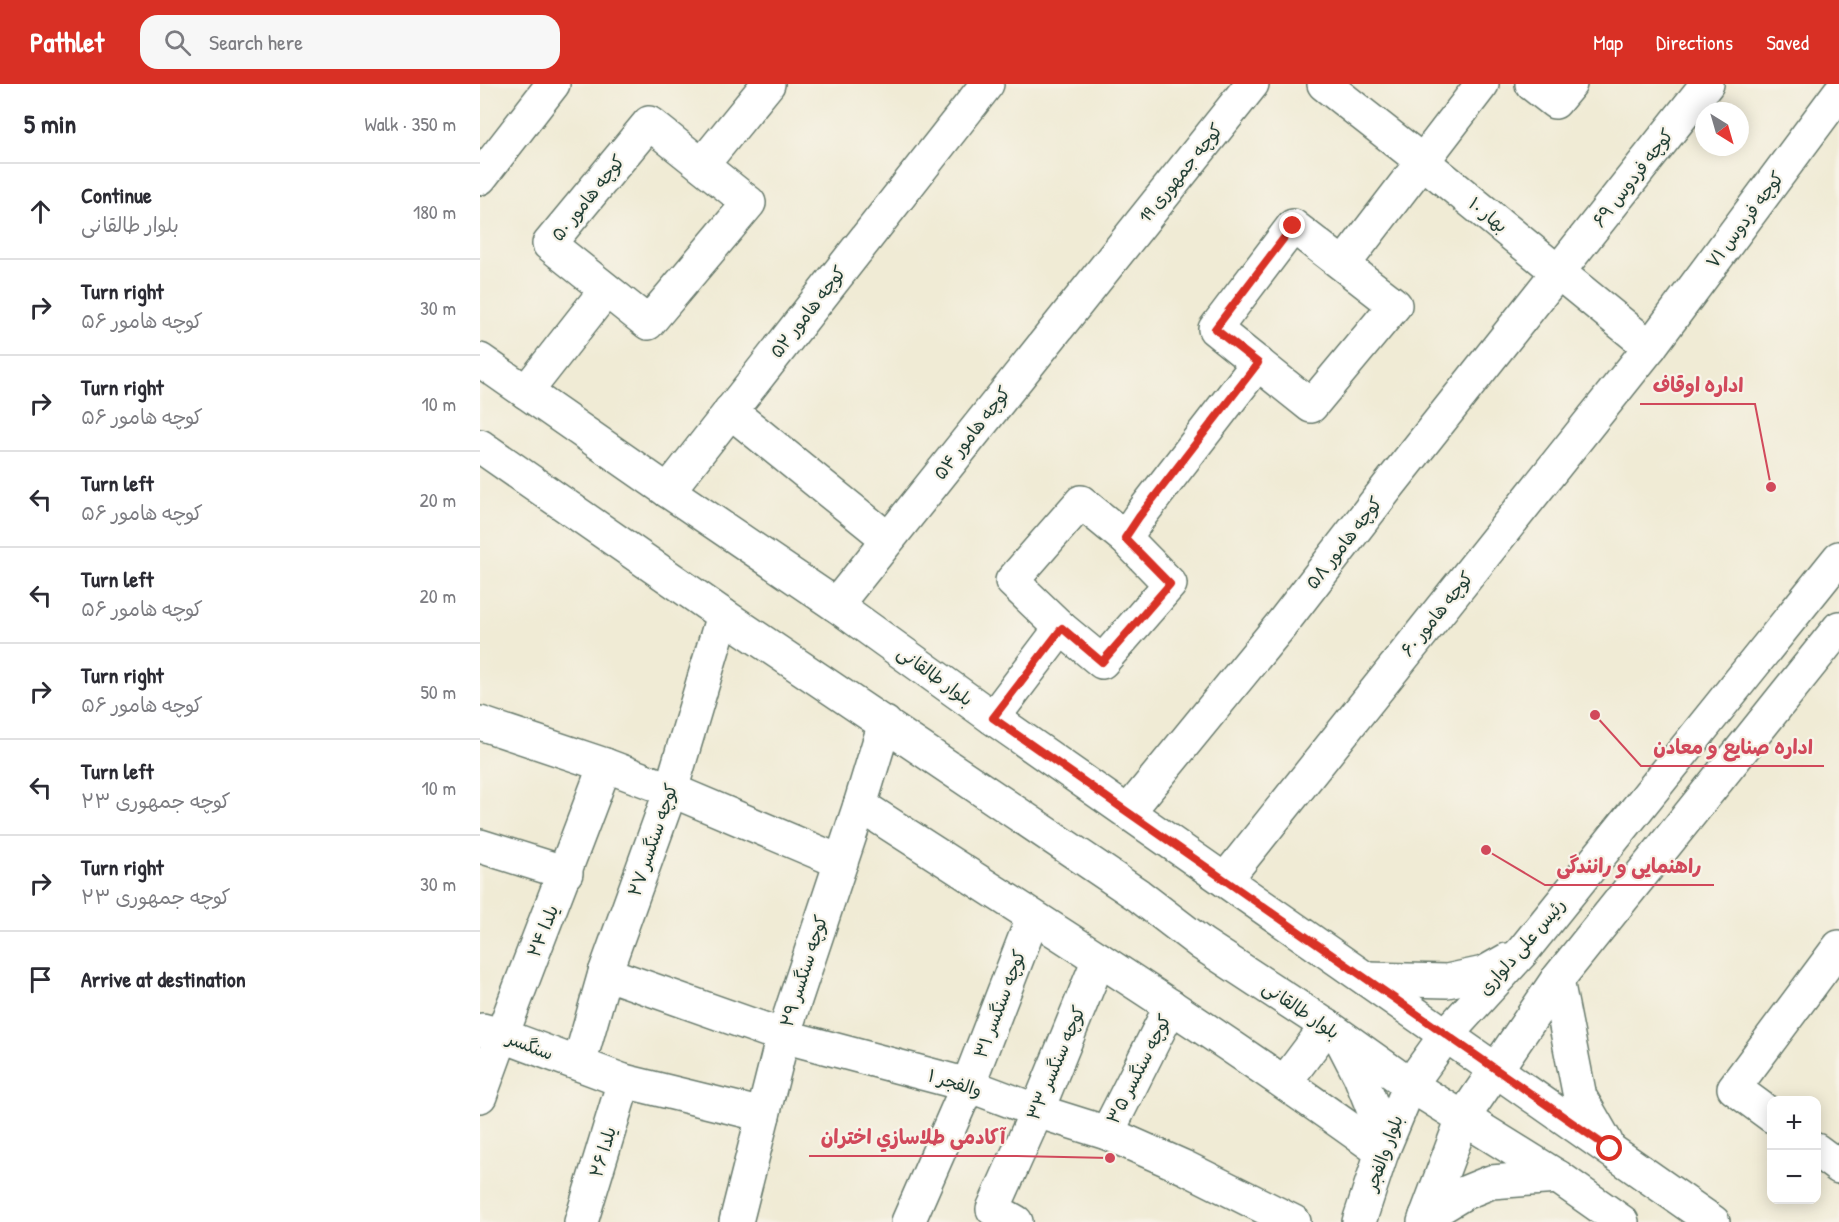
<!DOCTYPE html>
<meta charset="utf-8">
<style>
body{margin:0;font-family:"Patrick Hand","Playpen Sans Arabic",sans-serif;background:#f7f7f7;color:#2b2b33}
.controls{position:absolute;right:18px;bottom:18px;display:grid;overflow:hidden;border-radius:12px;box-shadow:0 3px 15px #0003}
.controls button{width:54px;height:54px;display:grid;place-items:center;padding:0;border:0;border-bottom:2px solid #e1e1e2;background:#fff;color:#2b2b33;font:30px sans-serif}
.compass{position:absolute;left:1215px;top:18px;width:54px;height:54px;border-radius:50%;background:#fff;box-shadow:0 3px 15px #0003;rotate:143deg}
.stop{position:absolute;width:18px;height:18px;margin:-14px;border:4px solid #d93025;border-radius:50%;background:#fff}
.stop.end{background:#d93025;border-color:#fff;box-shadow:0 2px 6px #0008}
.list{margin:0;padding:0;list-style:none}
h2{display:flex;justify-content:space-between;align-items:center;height:78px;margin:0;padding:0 24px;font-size:26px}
h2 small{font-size:20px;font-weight:400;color:#7c7c81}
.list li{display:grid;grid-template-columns:39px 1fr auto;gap:18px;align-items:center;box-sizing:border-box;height:96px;padding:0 24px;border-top:2px solid #e1e1e2}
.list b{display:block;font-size:22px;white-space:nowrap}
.list p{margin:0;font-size:20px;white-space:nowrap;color:#7c7c81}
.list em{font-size:20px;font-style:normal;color:#7c7c81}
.icon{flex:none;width:33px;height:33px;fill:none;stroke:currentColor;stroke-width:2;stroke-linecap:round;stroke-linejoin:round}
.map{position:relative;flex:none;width:1359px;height:1138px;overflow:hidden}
header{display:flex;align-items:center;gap:36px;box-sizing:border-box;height:84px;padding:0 30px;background:#d93025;color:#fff}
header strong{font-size:28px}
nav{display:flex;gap:33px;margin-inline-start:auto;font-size:21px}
.search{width:420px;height:54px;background:#f7f7f7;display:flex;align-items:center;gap:15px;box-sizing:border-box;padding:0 21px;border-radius:18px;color:#7c7c81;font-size:22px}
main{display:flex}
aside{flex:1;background:#fff}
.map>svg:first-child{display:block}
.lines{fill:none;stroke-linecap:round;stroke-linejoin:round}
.minor-casing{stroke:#687a6c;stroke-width:36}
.major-casing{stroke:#687a6c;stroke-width:36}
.minor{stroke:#fff;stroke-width:33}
.major{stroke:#fff;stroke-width:33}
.route{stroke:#d93025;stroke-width:8}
.labels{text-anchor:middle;stroke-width:4.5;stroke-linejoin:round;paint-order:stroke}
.street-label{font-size:18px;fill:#1f3d34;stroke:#f7f3e8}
.leader{fill:none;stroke:#d1495b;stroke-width:2}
.callout-dot{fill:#d1495b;stroke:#f7f3e8;stroke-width:2}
.callout-label{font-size:20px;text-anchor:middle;font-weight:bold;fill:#d1495b;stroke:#f7f3e8;stroke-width:4.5;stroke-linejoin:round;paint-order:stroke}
</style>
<header>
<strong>Pathlet</strong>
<div class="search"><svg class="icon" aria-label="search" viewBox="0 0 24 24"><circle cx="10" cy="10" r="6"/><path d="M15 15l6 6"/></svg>Search here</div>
<nav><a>Map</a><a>Directions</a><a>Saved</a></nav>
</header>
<main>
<aside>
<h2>5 min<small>Walk · 350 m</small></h2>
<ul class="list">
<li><svg class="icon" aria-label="ahead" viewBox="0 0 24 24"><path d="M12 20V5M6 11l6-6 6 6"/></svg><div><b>Continue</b><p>بلوار طالقانی</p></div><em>180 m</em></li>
<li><svg class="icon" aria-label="right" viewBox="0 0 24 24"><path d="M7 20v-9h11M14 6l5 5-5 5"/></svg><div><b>Turn right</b><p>کوچه هامور ۵۶</p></div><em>30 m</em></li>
<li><svg class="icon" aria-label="right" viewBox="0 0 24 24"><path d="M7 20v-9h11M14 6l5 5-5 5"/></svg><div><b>Turn right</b><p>کوچه هامور ۵۶</p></div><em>10 m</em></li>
<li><svg class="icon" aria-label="left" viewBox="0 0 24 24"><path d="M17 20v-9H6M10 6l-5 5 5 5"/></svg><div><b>Turn left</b><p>کوچه هامور ۵۶</p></div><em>20 m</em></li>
<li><svg class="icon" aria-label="left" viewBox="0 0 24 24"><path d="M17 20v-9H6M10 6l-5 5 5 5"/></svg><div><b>Turn left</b><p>کوچه هامور ۵۶</p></div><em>20 m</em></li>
<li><svg class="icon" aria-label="right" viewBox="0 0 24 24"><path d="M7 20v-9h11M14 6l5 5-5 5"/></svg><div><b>Turn right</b><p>کوچه هامور ۵۶</p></div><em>50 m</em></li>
<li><svg class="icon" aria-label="left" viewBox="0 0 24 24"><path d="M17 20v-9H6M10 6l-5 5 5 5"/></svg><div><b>Turn left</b><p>کوچه جمهوری ۲۳</p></div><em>10 m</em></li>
<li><svg class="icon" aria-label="right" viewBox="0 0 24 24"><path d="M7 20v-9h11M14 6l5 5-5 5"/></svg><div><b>Turn right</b><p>کوچه جمهوری ۲۳</p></div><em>30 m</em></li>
<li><svg class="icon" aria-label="arrive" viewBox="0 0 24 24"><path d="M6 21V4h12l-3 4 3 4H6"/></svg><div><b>Arrive at destination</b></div></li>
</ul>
</aside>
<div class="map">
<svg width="1359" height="1138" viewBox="0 0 1359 1138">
<rect width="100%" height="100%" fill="#f7f3e8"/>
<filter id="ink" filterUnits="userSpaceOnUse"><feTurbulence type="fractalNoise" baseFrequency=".0167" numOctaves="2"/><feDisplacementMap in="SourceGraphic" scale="12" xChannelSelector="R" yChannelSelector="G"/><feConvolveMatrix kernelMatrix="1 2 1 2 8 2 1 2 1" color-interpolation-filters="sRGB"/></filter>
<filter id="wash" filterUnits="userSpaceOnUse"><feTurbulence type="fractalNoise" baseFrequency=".008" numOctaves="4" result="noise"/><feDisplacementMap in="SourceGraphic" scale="24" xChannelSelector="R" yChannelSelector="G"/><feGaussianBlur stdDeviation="1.35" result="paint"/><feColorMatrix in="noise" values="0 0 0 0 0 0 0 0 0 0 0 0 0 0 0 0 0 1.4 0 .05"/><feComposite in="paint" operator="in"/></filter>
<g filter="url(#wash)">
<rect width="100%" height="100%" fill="#f0ebd5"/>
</g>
<g filter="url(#ink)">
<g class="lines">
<g class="minor-casing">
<g id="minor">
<path d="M844 0 942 77 1170 263"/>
<path d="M1052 0 1075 18 1090 0"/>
<path d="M169 39 269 119 168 239 69 160Z"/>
<path d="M222 81 288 0"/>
<path d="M0 94 73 0"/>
<path d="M813 142 915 221 831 322 735 245Z"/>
<path d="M864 180 1002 0"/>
<path d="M46 308 126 206"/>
<path d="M250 327 408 455"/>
<path d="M188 407 507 0"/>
<path d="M601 418 645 454 690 500 622 578 581 544 532 497Z"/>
<path d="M645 454 659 433 778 279"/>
<path d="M356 521 772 0"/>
<path d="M513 634 581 544"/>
<path d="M0 639 125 681 191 706 361 778"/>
<path d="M380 721C556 835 733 945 902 1068"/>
<path d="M648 728 801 541 910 400 1227 0"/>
<path d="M0 762 86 789"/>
<path d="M745 796 1170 263 1359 9"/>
<path d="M125 889 303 952 488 1001 557 1027 627 1049 706 1084 814 1138"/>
<path d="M2 946 21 951 144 997 283 1031"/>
<path d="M99 980 125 889 191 706 243 531"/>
<path d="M805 998 847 942"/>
<path d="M0 1012C39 901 84 792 125 681"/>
<path d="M1292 1032 1254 1004 1359 863"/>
<path d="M627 1049 691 922"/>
<path d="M1336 1066 1359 1083"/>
<path d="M101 1138 144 997"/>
<path d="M256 1138 303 952 380 721 405 639"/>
<path d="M428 1138 488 1001 553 833"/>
<path d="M536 1138 513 1125 557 1027 619 875"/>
<path d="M879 1138 902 1068 930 1001"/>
<path d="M944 1138 983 1034"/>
</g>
</g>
<g class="major-casing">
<g id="major">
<path d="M0 276 188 407 356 521 513 634 1233 1138"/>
<path d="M0 362 243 531 658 811 722 860 847 942 930 1001 1078 1093 1142 1138"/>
<path d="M887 895 967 897 1004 889 1027 876"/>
<path d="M1077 896 1100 1013 1126 1058"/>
<path d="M862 957 880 992 894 1027 902 1068"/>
<path d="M930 1001 966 951 1042 868 1359 474"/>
<path d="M983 1034 1077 896 1359 544"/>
<path d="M946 1132 984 1109 1011 1098 1078 1093"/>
</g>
</g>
<use href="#minor" class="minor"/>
<use href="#major" class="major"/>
</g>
</g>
<g class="lines" filter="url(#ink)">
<path class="route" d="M813 142 735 245 778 279 659 433 645 454 690 500 622 578 582 544 513 634 1130 1065"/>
</g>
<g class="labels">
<g class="street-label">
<text transform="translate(701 89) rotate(-51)" y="6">کوچه جمهوری 19</text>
<text transform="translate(1153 94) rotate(-52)" y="6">کوچه فردوس ۶۹</text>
<text transform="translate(108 114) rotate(-51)" y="6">کوچه هامور ۵۰</text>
<text transform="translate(1008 131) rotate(39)" y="6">بهار ۱۰</text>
<text transform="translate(1265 136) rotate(-53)" y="6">کوچه فردوس ۷۱</text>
<text transform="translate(328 228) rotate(-52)" y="6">کوچه هامور ۵۲</text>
<text transform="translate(492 349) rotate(-52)" y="6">کوچه هامور ۵۴</text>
<text transform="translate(864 459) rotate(-52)" y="6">کوچه هامور ۵۸</text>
<text transform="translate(957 530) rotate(-51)" y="6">کوچه هامور ۶۰</text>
<text transform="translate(455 592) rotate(36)" y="6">بلوار طالقانی</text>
<text transform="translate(173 756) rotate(-71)" y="6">کوچه سنگسر ۲۷</text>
<text transform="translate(63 847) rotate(-68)" y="6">یلدا ۲۴</text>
<text transform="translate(1042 863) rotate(-49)" y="6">رئیس علی دلواری</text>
<text transform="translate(324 887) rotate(-72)" y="6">کوچه سنگسر ۲۹</text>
<text transform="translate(520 920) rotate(-69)" y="6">کوچه سنگسر ۳۱</text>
<text transform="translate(821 926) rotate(34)" y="6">بلوار طالقانی</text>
<text transform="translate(50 962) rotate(21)" y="6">سنگسر</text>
<text transform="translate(576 979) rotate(-67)" y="6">کوچه سنگسر ۳۳</text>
<text transform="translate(659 985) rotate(-63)" y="6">کوچه سنگسر ۳۵</text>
<text transform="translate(475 999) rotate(17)" y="6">والفجر ۱</text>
<text transform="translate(123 1068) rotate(-73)" y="6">یلدا ۲۶</text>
<text transform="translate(904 1069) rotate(-70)" y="6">بلوار والفجر</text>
</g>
</g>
<path class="leader" d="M1291 403L1275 320H1160M1115 631L1161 682H1344M1006 766L1065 801H1234M630 1074L537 1072H329"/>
<g class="callout-dot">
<circle cx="1291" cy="403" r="6"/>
<circle cx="1115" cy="631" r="6"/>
<circle cx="1006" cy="766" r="6"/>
<circle cx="630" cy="1074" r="6"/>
</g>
<g class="callout-label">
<text x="1218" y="308">اداره اوقاف</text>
<text x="1253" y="670">اداره صنایع و معادن</text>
<text x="1149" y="789">راهنمایی و رانندگی</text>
<text x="433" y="1060">آكادمى طلاسازي اختران</text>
</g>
</svg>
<div class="controls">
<button>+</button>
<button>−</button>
</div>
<svg class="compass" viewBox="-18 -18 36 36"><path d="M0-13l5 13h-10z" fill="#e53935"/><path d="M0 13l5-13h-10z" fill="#7c7c81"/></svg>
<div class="stop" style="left:1130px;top:1065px"></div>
<div class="stop end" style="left:813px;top:142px"></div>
</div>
</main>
